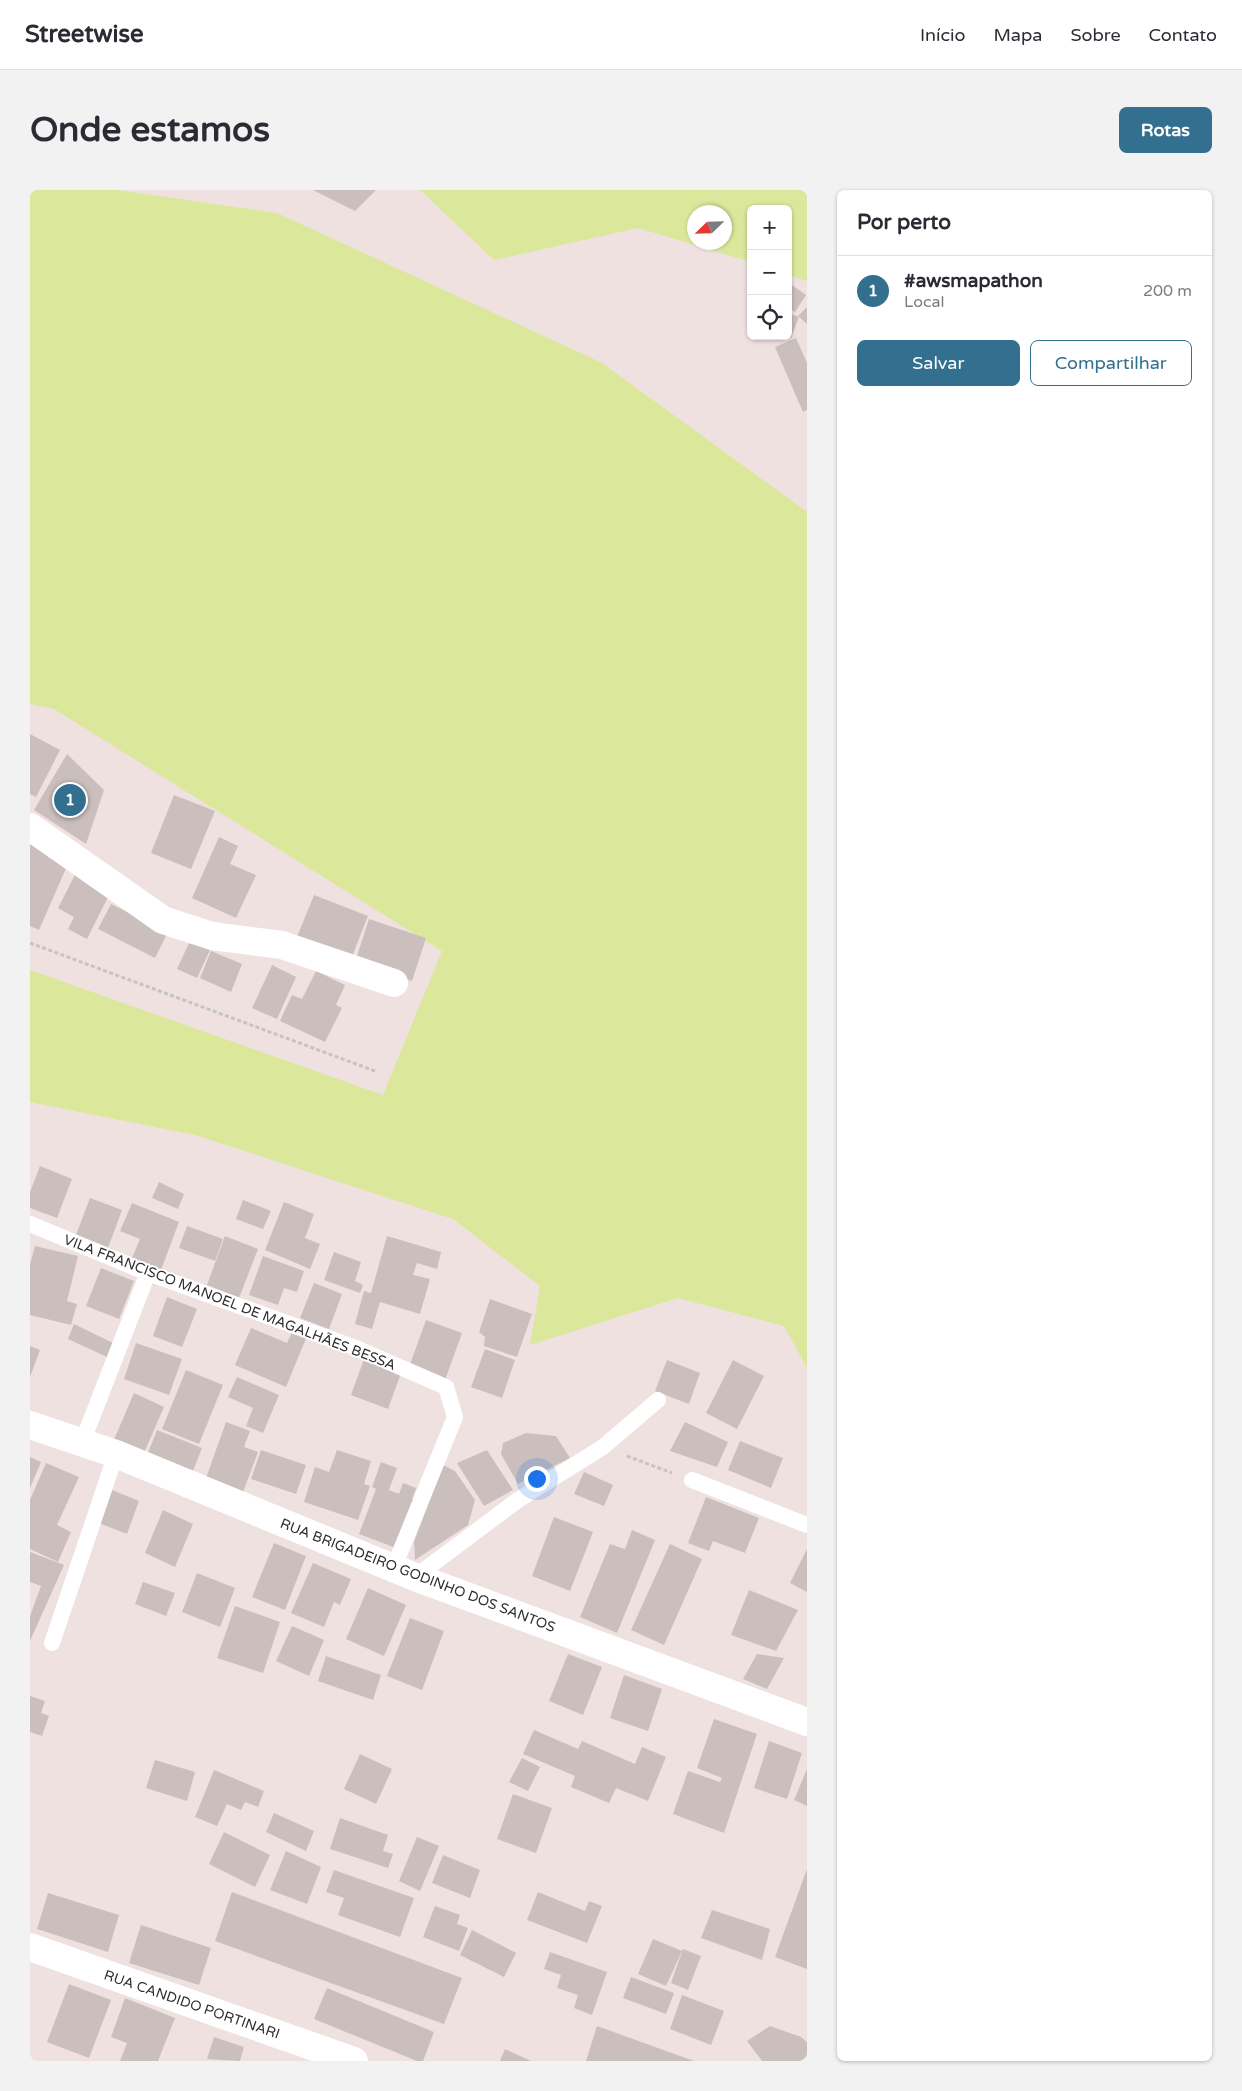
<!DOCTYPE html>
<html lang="pt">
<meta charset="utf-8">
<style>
body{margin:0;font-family:"Varela Round",sans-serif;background:#f2f2f3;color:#2b2b33}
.controls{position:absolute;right:15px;top:15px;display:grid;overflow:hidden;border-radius:8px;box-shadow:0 1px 4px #0004}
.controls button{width:45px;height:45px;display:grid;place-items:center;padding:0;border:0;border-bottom:1px solid #e1e1e2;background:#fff;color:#2b2b33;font:25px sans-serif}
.compass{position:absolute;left:657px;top:15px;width:45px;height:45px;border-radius:50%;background:#fff;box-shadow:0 1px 4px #0004;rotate:247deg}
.you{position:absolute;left:506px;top:1288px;width:18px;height:18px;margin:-12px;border:4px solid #fff;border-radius:50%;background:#1a73e8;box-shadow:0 0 0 8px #1a73e833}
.badge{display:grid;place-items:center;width:32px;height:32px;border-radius:50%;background:#33708f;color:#fff;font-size:16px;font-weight:700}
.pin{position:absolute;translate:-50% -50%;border:2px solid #fff;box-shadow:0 1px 5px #0006}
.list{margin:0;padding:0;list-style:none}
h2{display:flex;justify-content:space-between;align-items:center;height:65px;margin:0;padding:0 20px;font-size:21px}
h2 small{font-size:16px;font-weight:400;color:#7c7c81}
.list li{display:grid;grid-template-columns:32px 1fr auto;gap:15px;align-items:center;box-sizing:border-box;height:70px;padding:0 20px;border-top:1px solid #e1e1e2}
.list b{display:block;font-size:19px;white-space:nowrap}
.list p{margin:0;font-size:16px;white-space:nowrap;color:#7c7c81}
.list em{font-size:16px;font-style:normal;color:#7c7c81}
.actions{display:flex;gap:10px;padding:15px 20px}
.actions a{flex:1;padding:11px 0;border:1px solid #33708f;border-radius:8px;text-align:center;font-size:18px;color:#33708f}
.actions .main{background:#33708f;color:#fff}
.icon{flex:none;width:28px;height:28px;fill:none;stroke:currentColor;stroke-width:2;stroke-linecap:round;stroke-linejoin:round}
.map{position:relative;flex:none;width:777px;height:1871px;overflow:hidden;border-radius:8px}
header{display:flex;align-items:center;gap:30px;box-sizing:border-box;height:70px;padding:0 25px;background:#fff;border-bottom:1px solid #e1e1e2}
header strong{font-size:24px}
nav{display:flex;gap:28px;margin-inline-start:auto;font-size:18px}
.intro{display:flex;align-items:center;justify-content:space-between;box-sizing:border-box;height:120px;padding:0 30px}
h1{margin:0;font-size:35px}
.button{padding:12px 22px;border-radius:8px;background:#33708f;color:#fff;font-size:18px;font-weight:700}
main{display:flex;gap:30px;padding:0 30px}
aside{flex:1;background:#fff;border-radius:8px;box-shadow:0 1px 4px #0004}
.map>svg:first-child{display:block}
.green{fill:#dbe79b;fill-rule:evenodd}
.building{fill:#cbbfbe}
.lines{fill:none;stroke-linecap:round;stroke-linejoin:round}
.path{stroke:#c4c4c4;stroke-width:3;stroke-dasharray:4 2.5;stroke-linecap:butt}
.lane{stroke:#fff;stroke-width:16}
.street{stroke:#fff;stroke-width:28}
.labels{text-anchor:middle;stroke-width:4;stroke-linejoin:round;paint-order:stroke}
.street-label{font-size:14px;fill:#2d2d2d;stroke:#fff}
</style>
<header>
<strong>Streetwise</strong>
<nav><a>Início</a><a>Mapa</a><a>Sobre</a><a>Contato</a></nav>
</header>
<div class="intro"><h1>Onde estamos</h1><a class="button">Rotas</a></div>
<main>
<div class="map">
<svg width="777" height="1871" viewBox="0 0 777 1871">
<rect width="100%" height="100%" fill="#efe1e0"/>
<g class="green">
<path d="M0 0H88L247 23 572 173 777 322V1178L754 1136 648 1108 500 1155 510 1096 423 1029 165 945 0 912V780L353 905 412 761 24 519 0 514Z"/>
<path d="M390 0H777V91L758 85V19H721V72L608 38 464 70ZM664 22H694V52H664Z"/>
</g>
<g class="building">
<path d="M283 0H346L325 21Z"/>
<path d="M758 89 761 91 759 93 776 105 765 122 758 118Z"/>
<path d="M777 117V134L768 126Z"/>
<path d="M758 123 769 127 761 148 758 147Z"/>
<path d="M766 148 777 173V220L773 222 745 157Z"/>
<path d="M0 544 30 560 6 607 0 604Z"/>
<path d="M37 564 74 600 56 654 4 620Z"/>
<path d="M144 605 185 621 161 679 121 663Z"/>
<path d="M0 643 18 660V667L37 676 9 740 0 736Z"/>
<path d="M189 647 208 656 200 674 226 685 206 728 162 708Z"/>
<path d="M47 681 82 699 57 749 38 739 44 727 28 718Z"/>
<path d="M284 705 338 726 321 769 267 747Z"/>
<path d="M81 714 138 742 125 768 68 739Z"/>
<path d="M339 729 396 748 382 791 325 772Z"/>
<path d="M160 751 180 760 167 788 147 779Z"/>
<path d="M181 761 212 774 201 802 170 788Z"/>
<path d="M242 775 266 787 247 829 222 818Z"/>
<path d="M286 781 315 795 306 815 312 818 295 852 250 831 262 805 272 809Z"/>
<path d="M10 976 42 989 27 1028 0 1018V1002Z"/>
<path d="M129 992 154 1004 148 1019 122 1008Z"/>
<path d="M60 1008 92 1020 78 1058 46 1045Z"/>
<path d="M213 1010 241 1021 233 1039 206 1029Z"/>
<path d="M254 1012 284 1024 275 1048 290 1054 280 1079 235 1060Z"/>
<path d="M102 1013 149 1032 131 1080 102 1068 110 1049 90 1041Z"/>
<path d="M157 1036 193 1049 185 1071 149 1058Z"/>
<path d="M195 1046 228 1059 209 1108 177 1095Z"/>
<path d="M357 1046 411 1062 407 1079 387 1073 383 1085 400 1089 390 1124 350 1112 342 1139 325 1134 334 1101 341 1103Z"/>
<path d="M5 1056 48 1066 37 1111 47 1114 41 1135 0 1125V1074Z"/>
<path d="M304 1062 331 1072 325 1091 333 1095 330 1103 294 1090Z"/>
<path d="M233 1066 274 1081 267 1102 254 1098 248 1115 219 1105Z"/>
<path d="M71 1078 104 1091 89 1129 56 1116Z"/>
<path d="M284 1093 312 1104 299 1139 270 1128Z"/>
<path d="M137 1107 167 1119 152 1157 123 1146Z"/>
<path d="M460 1109 502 1124 487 1167 454 1156 455 1147 449 1142Z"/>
<path d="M396 1130 432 1143 415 1190 379 1177Z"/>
<path d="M44 1134 83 1153 77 1167 38 1149Z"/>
<path d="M221 1138 257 1153 263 1140 277 1146 256 1197 205 1175Z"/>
<path d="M106 1153 152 1169 139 1205 94 1189Z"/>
<path d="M0 1156 10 1160 0 1187Z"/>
<path d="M455 1159 485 1170 472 1208 441 1197Z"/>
<path d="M334 1169 371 1183 358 1219 321 1205Z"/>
<path d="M637 1170 670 1183 659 1214 625 1201Z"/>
<path d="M703 1170 734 1186 707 1239 676 1223Z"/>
<path d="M156 1180 193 1195 169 1254 132 1239Z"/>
<path d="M207 1187 249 1205 233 1243 216 1236 223 1218 198 1207Z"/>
<path d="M104 1203 134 1217 113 1265 83 1252Z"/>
<path d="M196 1232 220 1241 214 1257 228 1262 213 1302 176 1288Z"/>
<path d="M655 1232 698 1252 687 1277 640 1261Z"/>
<path d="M127 1240 172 1258 161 1286 116 1268Z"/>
<path d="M496 1243 526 1246 540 1268 488 1294 471 1264 473 1253Z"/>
<path d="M710 1251 753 1268 741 1298 698 1280Z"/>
<path d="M231 1260 276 1275 266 1304 221 1289Z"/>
<path d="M307 1260 341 1271 334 1294 340 1296 328 1330 274 1312 285 1277 299 1282Z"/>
<path d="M457 1260 483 1300 454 1316 427 1273Z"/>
<path d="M0 1267 11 1272 0 1298Z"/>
<path d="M351 1272 367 1278 359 1300 369 1304 373 1293 386 1298 382 1309 385 1310 366 1358 329 1344 346 1299 342 1297Z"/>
<path d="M16 1273 49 1287 27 1335 41 1342 28 1372 0 1359V1310Z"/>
<path d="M413 1275 425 1281 445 1310 438 1335 385 1370 384 1352Z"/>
<path d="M554 1282 583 1295 574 1316 544 1304Z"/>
<path d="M82 1300 109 1311 97 1344 69 1333Z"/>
<path d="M676 1307 729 1328 715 1363 683 1351 679 1361 658 1353Z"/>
<path d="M133 1320 163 1334 145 1377 115 1363Z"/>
<path d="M524 1327 563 1342 540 1401 502 1386Z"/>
<path d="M602 1340 625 1350 587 1443 550 1427 580 1354 595 1359Z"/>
<path d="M244 1353 276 1366 255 1420 222 1407Z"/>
<path d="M640 1354 672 1369 634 1455 601 1440Z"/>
<path d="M777 1359V1402L760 1393Z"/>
<path d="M0 1362 34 1375 0 1451V1426L11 1396 0 1392Z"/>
<path d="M283 1373 321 1389 310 1415 304 1412 294 1437 261 1423Z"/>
<path d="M167 1383 205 1398 190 1437 152 1422Z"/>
<path d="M113 1392 145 1403 136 1426 105 1414Z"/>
<path d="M338 1398 376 1415 354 1466 316 1449Z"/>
<path d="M719 1400 768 1420 746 1461 701 1445Z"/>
<path d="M205 1416 250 1432 233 1483 187 1468Z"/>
<path d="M380 1428 414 1441 392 1500 357 1486Z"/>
<path d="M262 1436 294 1450 279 1486 246 1471Z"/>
<path d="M538 1464 572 1477 553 1525 519 1511Z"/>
<path d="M727 1464 754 1468 737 1499 713 1489Z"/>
<path d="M296 1466 351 1485 343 1510 288 1491Z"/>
<path d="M594 1485 632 1499 618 1541 580 1528Z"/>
<path d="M0 1506 15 1511 11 1523 19 1526 12 1546 0 1542Z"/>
<path d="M684 1529 727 1544 694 1643 643 1624 658 1581 690 1592 692 1588 667 1578Z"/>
<path d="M504 1540 548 1559 552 1551 605 1574 612 1557 636 1567 618 1611 586 1598 579 1613 541 1597 545 1586 493 1564Z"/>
<path d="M739 1551 772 1563 757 1609 724 1598Z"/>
<path d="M330 1564 362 1579 346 1614 314 1599Z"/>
<path d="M492 1568 510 1577 498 1601 479 1592Z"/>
<path d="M125 1570 165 1582 157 1611 116 1598Z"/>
<path d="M777 1579V1616L764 1610Z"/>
<path d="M184 1580 234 1601 228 1617 215 1612 211 1620 197 1614 187 1636 165 1627Z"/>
<path d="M483 1604 522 1618 506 1663 467 1649Z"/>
<path d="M244 1623 284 1641 276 1661 236 1642Z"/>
<path d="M310 1628 358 1645 353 1661 363 1664 358 1678 300 1659Z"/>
<path d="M194 1642 240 1665 225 1697 179 1674Z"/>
<path d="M387 1647 409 1656 390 1701 369 1691Z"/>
<path d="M256 1661 291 1677 277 1714 240 1700Z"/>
<path d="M413 1665 450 1680 440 1708 402 1693Z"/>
<path d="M777 1679V1779L745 1767Z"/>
<path d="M304 1680 384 1708 370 1747 308 1725 314 1708 296 1702Z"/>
<path d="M202 1702 432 1788 414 1834 185 1751Z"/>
<path d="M508 1702 555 1721 559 1711 572 1716 557 1753 497 1730Z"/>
<path d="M18 1703 89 1725 78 1762 7 1739Z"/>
<path d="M405 1716 430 1725 427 1734 438 1738 429 1761 393 1747Z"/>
<path d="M682 1720 740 1739 732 1770 671 1748Z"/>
<path d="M111 1735 181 1758 169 1795 99 1773Z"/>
<path d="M442 1740 486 1763 474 1787 430 1765Z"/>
<path d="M623 1749 652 1761 636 1796 608 1784Z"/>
<path d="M653 1759 671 1766 658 1800 641 1793Z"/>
<path d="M520 1762 577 1782 562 1825 544 1818 548 1805 527 1798 531 1785 514 1779Z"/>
<path d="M601 1787 644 1803 636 1824 593 1808Z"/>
<path d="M39 1794 81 1810 59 1868 17 1852Z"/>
<path d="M297 1798 404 1842 393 1871H387L284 1829Z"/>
<path d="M652 1805 694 1821 681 1855 640 1839Z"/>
<path d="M95 1808 145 1828 128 1871H90L97 1853 81 1847Z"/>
<path d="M567 1836 664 1871H556Z"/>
<path d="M740 1836 771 1847 777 1852V1866L771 1871H732L717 1851Z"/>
<path d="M184 1847 214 1857 210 1871 177 1869Z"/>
<path d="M475 1859 501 1871H470Z"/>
</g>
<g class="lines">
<g class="path">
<path d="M0 753 345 881"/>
<path d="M597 1266 642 1283"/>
</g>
<g class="lane">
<path d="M0 1034 118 1083 326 1158 416 1197 425 1227 364 1377"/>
<path d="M52 1253 118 1083"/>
<path d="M662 1290 777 1335"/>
<path d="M385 1387 488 1310 573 1257 628 1210"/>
<path d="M22 1453 86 1264"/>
</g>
<g class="street">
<path d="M0 637 133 730 182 746 252 755 364 793"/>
<path d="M0 1235 86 1264 385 1387 777 1532"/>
<path d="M0 1757 324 1871"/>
</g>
</g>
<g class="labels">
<g class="street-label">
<text transform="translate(200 1112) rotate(21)" y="5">VILA FRANCISCO MANOEL DE MAGALHÃES BESSA</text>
<text transform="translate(388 1385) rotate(21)" y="5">RUA BRIGADEIRO GODINHO DOS SANTOS</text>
<text transform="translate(162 1814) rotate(19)" y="5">RUA CANDIDO PORTINARI</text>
</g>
</g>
</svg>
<div class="controls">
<button>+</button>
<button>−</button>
<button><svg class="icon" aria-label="locate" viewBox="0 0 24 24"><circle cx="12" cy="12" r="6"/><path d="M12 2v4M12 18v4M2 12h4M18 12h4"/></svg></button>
</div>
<svg class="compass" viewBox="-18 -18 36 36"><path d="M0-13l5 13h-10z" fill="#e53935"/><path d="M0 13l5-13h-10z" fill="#7c7c81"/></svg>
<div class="you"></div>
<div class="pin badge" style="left:40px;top:610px">1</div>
</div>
<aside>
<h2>Por perto<small></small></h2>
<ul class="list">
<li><span class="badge">1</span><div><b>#awsmapathon</b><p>Local</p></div><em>200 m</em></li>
</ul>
<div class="actions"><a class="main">Salvar</a><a>Compartilhar</a></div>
</aside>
</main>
